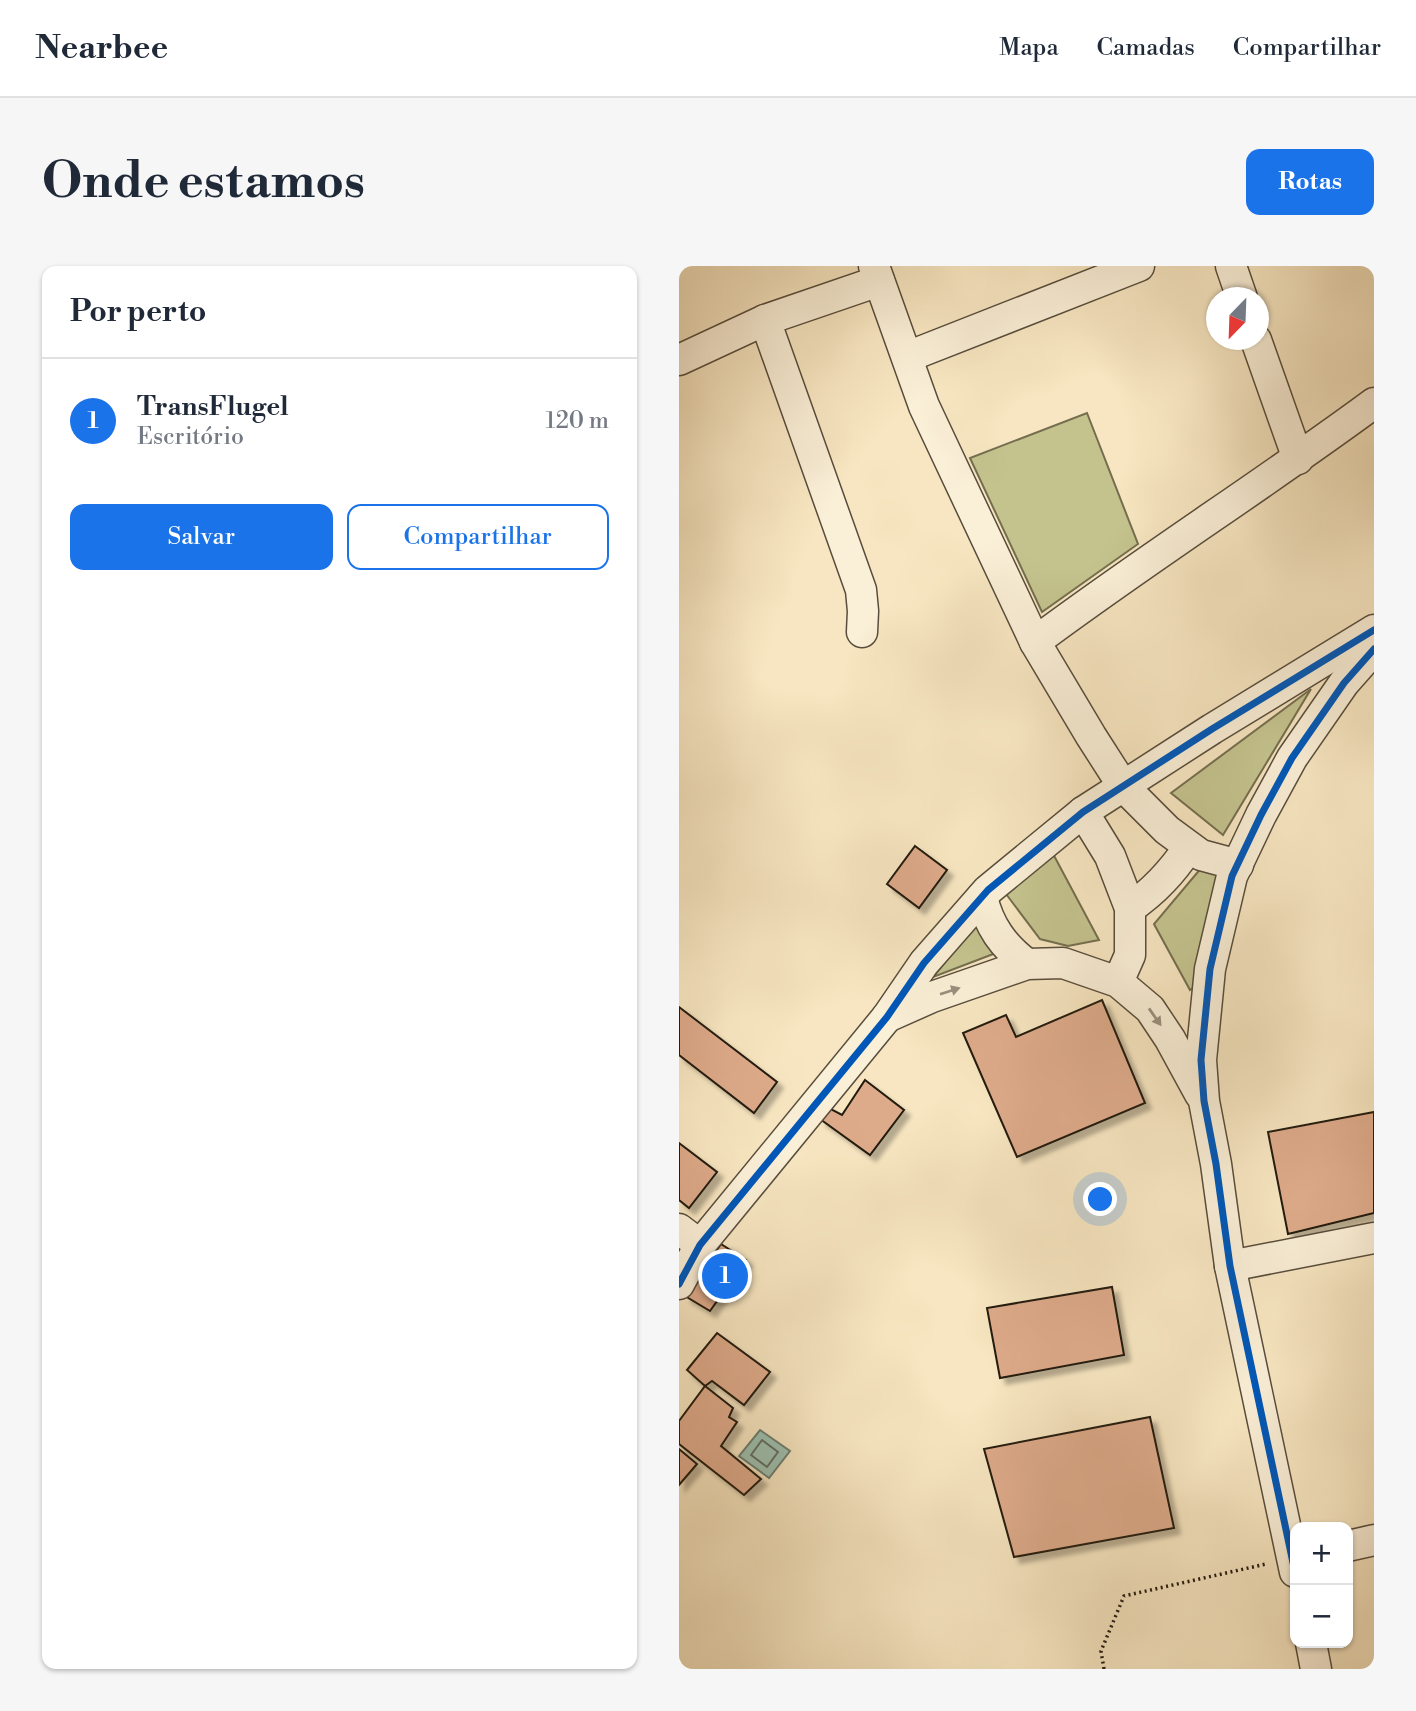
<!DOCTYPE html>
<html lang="pt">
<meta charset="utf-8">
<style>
body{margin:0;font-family:"Libre Bodoni",serif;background:#f6f6f7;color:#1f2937}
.controls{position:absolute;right:21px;bottom:21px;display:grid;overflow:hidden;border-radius:14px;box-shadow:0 2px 5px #0004}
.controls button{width:63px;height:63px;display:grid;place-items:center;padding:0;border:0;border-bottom:2px solid #e0e1e3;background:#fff;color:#1f2937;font:35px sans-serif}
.compass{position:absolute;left:527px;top:21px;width:63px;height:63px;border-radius:50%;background:#fff;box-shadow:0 2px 5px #0004;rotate:203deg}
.you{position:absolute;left:422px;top:934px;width:24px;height:24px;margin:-18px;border:5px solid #fff;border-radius:50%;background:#1a73e8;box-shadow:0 0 0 10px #1a73e833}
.badge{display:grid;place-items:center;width:46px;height:46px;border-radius:50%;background:#1a73e8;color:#fff;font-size:23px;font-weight:700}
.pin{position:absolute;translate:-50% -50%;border:4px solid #fff;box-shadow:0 2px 7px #0006}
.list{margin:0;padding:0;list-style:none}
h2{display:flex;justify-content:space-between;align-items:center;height:91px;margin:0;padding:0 28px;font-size:30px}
h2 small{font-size:23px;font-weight:400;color:#747a83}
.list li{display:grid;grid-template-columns:46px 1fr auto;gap:21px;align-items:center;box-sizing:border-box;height:126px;padding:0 28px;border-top:2px solid #e0e1e3}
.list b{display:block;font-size:26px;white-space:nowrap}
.list p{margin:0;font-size:23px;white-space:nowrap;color:#747a83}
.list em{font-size:23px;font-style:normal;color:#747a83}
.actions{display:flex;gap:14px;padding:21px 28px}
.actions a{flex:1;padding:16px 0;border:2px solid #1a73e8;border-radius:14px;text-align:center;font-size:24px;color:#1a73e8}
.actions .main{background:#1a73e8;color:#fff}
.map{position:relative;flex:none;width:695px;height:1403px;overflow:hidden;border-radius:14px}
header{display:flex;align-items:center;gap:42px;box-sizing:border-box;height:98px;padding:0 35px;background:#fff;border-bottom:2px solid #e0e1e3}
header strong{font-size:33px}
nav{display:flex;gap:38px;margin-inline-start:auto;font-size:24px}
.intro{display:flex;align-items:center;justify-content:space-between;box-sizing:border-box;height:168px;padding:0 42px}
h1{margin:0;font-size:49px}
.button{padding:18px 32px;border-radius:14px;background:#1a73e8;color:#fff;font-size:24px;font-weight:700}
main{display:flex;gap:42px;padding:0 42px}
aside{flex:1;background:#fff;border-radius:14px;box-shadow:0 2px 5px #0004}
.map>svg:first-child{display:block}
.green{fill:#c4c38e;stroke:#746e4f;stroke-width:2}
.water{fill:#9dc0b0;stroke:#6c7e70;stroke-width:2}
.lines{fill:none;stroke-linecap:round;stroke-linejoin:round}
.shore{stroke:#606d60;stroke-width:2}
.building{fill:#ddaa8a;stroke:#231a10;stroke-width:2;filter:url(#shadow)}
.minor-casing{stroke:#584d3c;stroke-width:33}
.path{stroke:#231a10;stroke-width:3.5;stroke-dasharray:2 3.5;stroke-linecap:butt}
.minor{stroke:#faefd7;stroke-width:30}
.cycleway-casing{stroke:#faefd7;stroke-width:11}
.cycleway{stroke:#0057b8;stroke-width:7}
.oneway{fill:#998f7d}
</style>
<header>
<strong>Nearbee</strong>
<nav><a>Mapa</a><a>Camadas</a><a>Compartilhar</a></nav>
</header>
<div class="intro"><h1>Onde estamos</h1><a class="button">Rotas</a></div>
<main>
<aside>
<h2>Por perto<small></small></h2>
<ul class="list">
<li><span class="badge">1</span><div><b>TransFlugel</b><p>Escritório</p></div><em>120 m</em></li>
</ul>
<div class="actions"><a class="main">Salvar</a><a>Compartilhar</a></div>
</aside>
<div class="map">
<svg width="695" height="1403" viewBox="0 0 695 1403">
<defs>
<filter id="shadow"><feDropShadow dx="6" dy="6" stdDeviation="2" flood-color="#0004"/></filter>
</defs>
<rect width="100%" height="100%" fill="#f7e6c1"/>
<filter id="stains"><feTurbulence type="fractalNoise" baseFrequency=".00286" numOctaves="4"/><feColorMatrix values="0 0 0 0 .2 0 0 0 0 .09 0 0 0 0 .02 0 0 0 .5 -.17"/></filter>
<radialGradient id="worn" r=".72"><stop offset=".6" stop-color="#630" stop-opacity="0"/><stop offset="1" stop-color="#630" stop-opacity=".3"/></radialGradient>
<g class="green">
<path d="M408 147 459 278 363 346 291 192Z"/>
<path d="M632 423 544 569 492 527Z"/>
<path d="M372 584 420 674 389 680 361 673 324 624Z"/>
<path d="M523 601 541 608 520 718 511 724 475 658Z"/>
<path d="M297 658 317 687 254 711Z"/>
</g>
<path class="water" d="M81 1164 111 1185 90 1212 60 1190Z"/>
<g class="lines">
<path class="shore" d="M83 1174 99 1186 88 1201 72 1189Z"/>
</g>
<g class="building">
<path d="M236 580 268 604 240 642 208 618Z"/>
<path d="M423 734 466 837 338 891 284 767 327 749 337 771Z"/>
<path d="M0 741 98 816 75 847 0 789Z"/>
<path d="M186 814 225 844 191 889 141 853 148 841 163 849Z"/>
<path d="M695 846V947L609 968 589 866Z"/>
<path d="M0 877 38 906 10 942 0 934Z"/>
<path d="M42 978 67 994 31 1045 6 1030Z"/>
<path d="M433 1021 445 1089 321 1112 308 1042Z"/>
<path d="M38 1067 91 1106 65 1139 33 1115 26 1120 8 1104Z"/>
<path d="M26 1120 54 1142 50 1151 58 1156 42 1180 82 1213 65 1229 0 1178V1155Z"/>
<path d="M471 1151 495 1262 335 1291 305 1183Z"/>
<path d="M0 1183 18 1198 0 1219Z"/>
</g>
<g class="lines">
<g class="minor-casing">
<g id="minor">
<path d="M195 0 245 140 356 376 412 470 444 520 488 564 522 589 559 599"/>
<path d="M552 0 563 32"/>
<path d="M86 54 182 324 184 345 183 366"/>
<path d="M577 74 619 193"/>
<path d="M228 91 460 0"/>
<path d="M0 94 86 54 200 15"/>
<path d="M356 376C467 293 584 219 695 137"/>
<path d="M404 546 431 590 451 642V689L439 716"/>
<path d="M303 631C310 660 324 680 348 698"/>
<path d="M451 642C476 625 493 606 510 581"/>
<path d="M208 751 253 731 348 698 384 697 439 716 471 743 491 773 521 828"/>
<path d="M0 963 21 979"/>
<path d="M551 1000 695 972"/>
<path d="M0 1018 21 979 208 751 245 697 309 624 404 546 533 463 695 364"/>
<path d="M669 1280 695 1274"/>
<path d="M616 1306 551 1000 537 898 525 835 522 794 531 703 553 610 582 549 613 492 665 417 695 383"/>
<path d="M632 1377 637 1403"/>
</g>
</g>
<path class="path" d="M425 1403 422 1385 445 1330 587 1298"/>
<use href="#minor" class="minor"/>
<g class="cycleway-casing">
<g id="cycleway">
<path d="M0 1018 21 979 208 751 245 697 309 624 404 546 533 463 695 364"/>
<path d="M616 1306 551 1000 537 898 525 835 522 794 531 703 553 610 582 549 613 492 665 417 695 383"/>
</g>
</g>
<use href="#cycleway" class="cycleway"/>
</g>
<defs><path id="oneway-solid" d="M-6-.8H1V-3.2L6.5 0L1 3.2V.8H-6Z" transform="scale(1.75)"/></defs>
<g class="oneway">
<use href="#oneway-solid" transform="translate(271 725) rotate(-18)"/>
<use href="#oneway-solid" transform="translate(476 751) rotate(55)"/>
</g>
<rect width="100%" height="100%" filter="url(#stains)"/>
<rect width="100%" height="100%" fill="url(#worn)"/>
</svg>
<div class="controls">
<button>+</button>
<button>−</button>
</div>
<svg class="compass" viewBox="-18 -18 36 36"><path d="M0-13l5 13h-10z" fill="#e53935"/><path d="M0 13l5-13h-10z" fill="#747a83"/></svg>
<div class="you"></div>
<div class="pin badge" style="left:46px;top:1010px">1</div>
</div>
</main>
